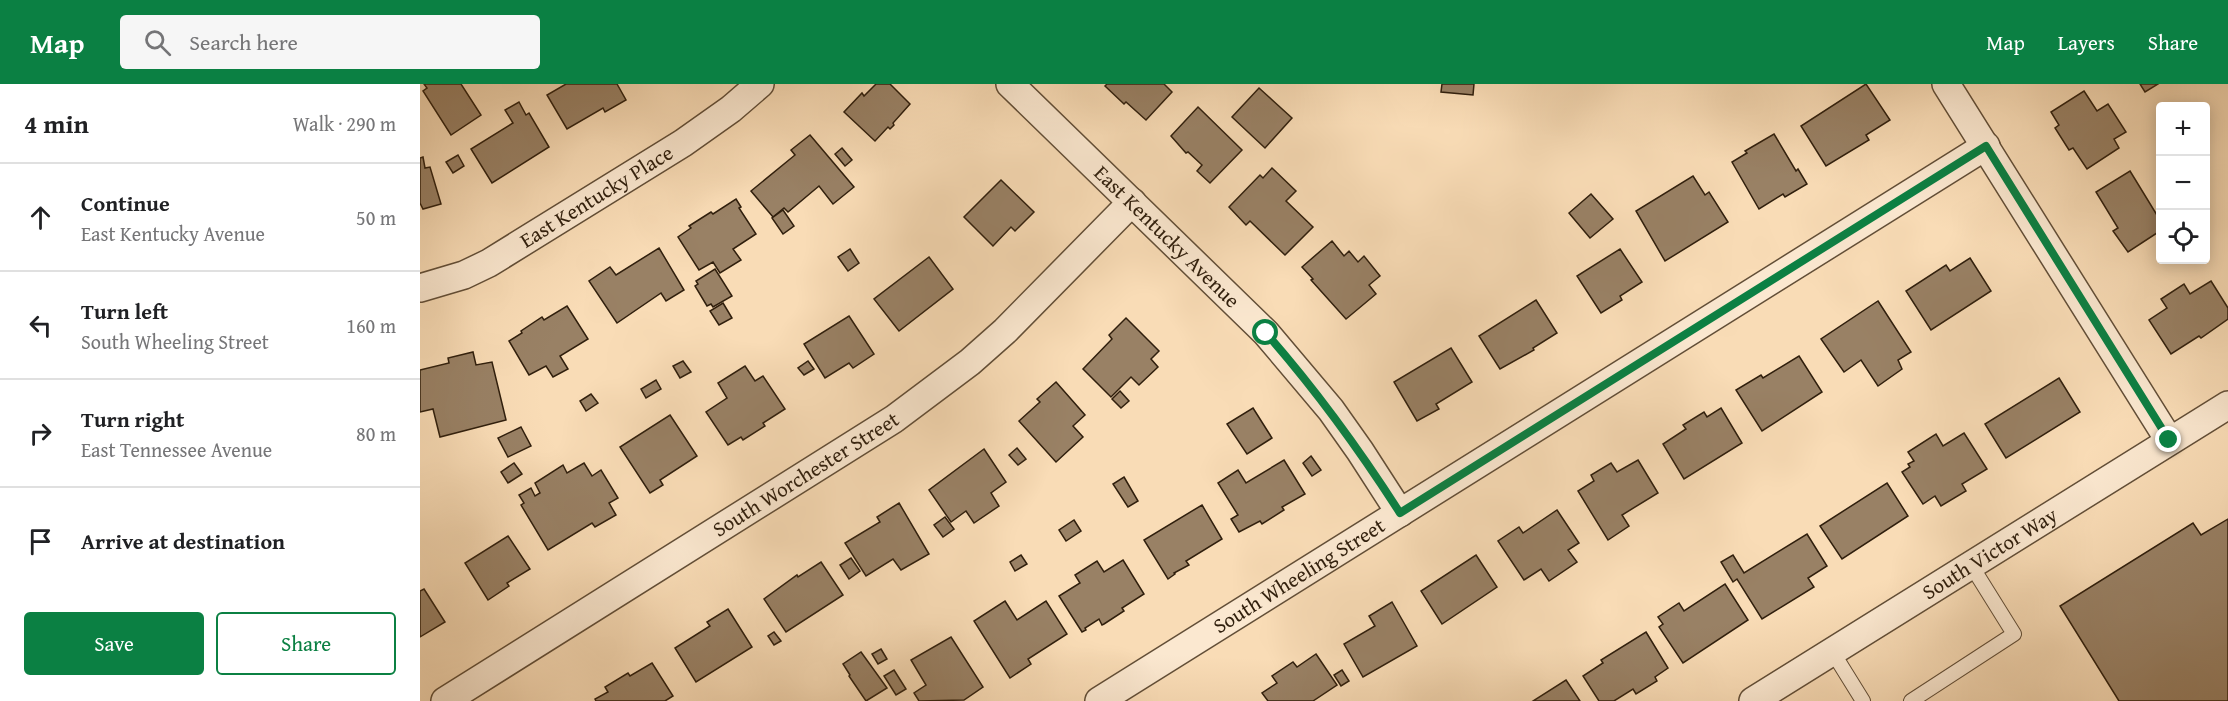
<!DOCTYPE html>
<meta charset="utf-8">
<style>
body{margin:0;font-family:"Gentium Book Plus",serif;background:#f6f6f6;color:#202124}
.controls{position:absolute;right:18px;top:18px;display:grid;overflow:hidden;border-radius:6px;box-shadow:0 3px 15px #0003}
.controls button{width:54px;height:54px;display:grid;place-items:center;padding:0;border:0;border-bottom:2px solid #e0e0e0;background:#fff;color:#202124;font:30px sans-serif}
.stop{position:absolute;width:18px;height:18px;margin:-14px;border:4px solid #0b8043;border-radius:50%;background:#fff}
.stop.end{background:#0b8043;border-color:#fff;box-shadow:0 2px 6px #0008}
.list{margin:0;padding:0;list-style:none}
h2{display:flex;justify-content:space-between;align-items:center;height:78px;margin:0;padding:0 24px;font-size:26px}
h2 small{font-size:20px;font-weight:400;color:#757577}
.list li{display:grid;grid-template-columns:39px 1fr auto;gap:18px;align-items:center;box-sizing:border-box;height:108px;padding:0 24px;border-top:2px solid #e0e0e0}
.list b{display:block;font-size:22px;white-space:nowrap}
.list p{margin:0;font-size:20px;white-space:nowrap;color:#757577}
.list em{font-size:20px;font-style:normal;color:#757577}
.actions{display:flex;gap:12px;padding:18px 24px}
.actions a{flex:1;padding:14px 0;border:2px solid #0b8043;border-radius:6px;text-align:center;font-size:21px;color:#0b8043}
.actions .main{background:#0b8043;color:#fff}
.icon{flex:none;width:33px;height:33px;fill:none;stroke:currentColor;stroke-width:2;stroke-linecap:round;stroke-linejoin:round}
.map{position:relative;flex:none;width:1808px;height:617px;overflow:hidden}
header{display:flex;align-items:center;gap:36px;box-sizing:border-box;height:84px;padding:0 30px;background:#0b8043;color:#fff}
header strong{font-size:28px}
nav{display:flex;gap:33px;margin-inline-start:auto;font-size:21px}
.search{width:420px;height:54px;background:#f6f6f6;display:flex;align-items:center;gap:15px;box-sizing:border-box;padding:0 21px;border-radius:6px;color:#757577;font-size:22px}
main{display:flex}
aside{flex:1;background:#fff}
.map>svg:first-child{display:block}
.building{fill:#998165;stroke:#301f0d;stroke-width:1.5}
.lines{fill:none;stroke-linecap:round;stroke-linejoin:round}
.service-casing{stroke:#624e37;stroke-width:16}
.minor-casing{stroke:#624e37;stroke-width:30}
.service{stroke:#fbe8d0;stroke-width:14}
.minor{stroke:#fbe8d0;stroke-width:27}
.route{stroke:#0b8043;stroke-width:8}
.labels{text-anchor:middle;stroke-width:4.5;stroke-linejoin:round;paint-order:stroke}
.street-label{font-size:21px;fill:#301f0d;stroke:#fbe8d0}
</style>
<header>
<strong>Map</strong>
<div class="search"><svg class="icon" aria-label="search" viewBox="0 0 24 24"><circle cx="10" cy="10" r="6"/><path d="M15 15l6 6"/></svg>Search here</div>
<nav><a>Map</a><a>Layers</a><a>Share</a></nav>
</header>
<main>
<aside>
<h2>4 min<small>Walk · 290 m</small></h2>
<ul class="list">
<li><svg class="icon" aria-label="ahead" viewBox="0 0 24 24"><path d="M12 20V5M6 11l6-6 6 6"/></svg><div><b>Continue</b><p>East Kentucky Avenue</p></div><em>50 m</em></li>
<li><svg class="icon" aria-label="left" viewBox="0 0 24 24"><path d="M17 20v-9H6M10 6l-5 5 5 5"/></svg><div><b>Turn left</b><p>South Wheeling Street</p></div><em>160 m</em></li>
<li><svg class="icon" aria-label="right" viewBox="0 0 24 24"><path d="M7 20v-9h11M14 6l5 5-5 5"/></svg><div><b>Turn right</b><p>East Tennessee Avenue</p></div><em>80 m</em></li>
<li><svg class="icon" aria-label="arrive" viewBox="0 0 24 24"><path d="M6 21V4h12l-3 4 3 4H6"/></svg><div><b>Arrive at destination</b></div></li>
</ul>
<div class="actions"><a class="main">Save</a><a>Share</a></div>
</aside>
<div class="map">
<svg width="1808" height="617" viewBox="0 0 1808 617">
<rect width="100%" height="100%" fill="#f9dcb6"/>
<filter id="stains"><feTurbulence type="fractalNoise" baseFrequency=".00333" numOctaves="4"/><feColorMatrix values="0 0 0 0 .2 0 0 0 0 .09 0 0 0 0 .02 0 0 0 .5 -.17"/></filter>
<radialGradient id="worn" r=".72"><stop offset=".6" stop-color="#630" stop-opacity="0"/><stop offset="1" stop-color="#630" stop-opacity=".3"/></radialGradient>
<g class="building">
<path d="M4 0H41L61 31 31 51 3 7 7 4Z"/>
<path d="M146 0H197L206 16 185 28 183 24 147 45 127 11Z"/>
<path d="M456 0H470L490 20 473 39 474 41 470 45 468 43 455 57 424 28 442 9 444 12Z"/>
<path d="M687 0H744L752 8 726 36 706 18 704 20 685 2Z"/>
<path d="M1022 0H1054L1053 11 1021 8Z"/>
<path d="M1446 0 1470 36 1446 51 1449 56 1406 82 1381 42Z"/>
<path d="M1720 0H1738L1725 8Z"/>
<path d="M839 4 872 34 845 64 812 33Z"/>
<path d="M1664 7 1677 27 1688 20 1706 48 1694 55 1699 64 1667 85 1653 64 1649 66 1635 44 1639 41 1631 28Z"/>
<path d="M99 18 106 31 109 29 129 63 72 99 51 65 93 39 85 26Z"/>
<path d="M778 23 822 66 790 99 777 87 782 81 768 68 766 69 751 52Z"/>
<path d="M1354 50 1376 87 1378 85 1387 100 1365 113 1363 110 1339 125 1312 78 1327 69 1325 67Z"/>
<path d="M390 51 434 103 413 120 399 102 368 128 364 124 353 133 331 107 375 71 371 66Z"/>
<path d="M422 64 432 76 425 82 415 70Z"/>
<path d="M38 71 44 82 33 89 26 78Z"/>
<path d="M3 73 5 84 10 83 21 120 3 125 0 119V74Z"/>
<path d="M852 84 876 107 866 117 893 143 865 171 830 137 826 141 809 123 840 91 843 94Z"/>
<path d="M1710 87 1740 136V147L1708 168 1693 147 1698 144 1676 108Z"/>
<path d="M1273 92 1285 111 1289 108 1308 138 1245 177 1216 127Z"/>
<path d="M581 96 614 128 595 147 591 143 573 162 544 133Z"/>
<path d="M1171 110 1193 135 1170 154 1149 129Z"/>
<path d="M316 115 321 123 319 124 336 150 313 165 321 176 300 189 293 178 279 186 258 153 271 144 269 142 291 128 293 130Z"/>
<path d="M363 126 374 142 363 150 352 134Z"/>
<path d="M912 157 924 172 929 167 938 178 944 172 960 192 949 201 956 210 926 235 891 196 893 195 882 183Z"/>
<path d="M239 164 264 206 246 217 241 209 197 239 169 197 190 183 196 191Z"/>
<path d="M430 165 439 179 428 187 418 173Z"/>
<path d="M1200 165 1222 198 1200 212 1202 216 1181 229 1157 192Z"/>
<path d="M509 173 533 205 479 247 454 215Z"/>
<path d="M1550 174 1571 207 1511 246 1486 207 1526 181 1530 187Z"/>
<path d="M295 185 312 212 293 223 291 220 287 222 275 202 278 200 276 197Z"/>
<path d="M1791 197 1808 224V235L1781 254 1779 252 1751 270 1729 236 1747 224 1741 215 1764 200 1770 210Z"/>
<path d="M1116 216 1137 249 1113 264 1114 266 1080 285 1059 252Z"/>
<path d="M1458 217 1491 268 1478 276 1482 285 1458 302 1441 276 1424 288 1401 255Z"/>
<path d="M303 219 312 234 299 241 290 227Z"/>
<path d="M147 222 168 255 140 272 148 285 133 293 126 282 109 291 89 257 102 249 101 247 122 233 124 236Z"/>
<path d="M429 232 454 270 433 284 429 279 405 294 384 260Z"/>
<path d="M706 234 739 267 731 275 738 283 719 301 711 293 691 313 663 285 692 255 689 251Z"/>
<path d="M1031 264 1052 298 1016 320 1019 325 997 337 974 298Z"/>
<path d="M53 268 56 281 72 278 86 336 20 353 13 325 0 328V286L29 279 28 274Z"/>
<path d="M1379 272 1402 308 1342 347 1316 306 1341 291 1343 294Z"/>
<path d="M263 277 271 288 260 294 253 282Z"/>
<path d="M388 277 394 285 384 291 378 284Z"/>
<path d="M325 282 335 297 343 292 365 325 343 339 345 342 323 356 321 353 308 361 286 328 307 314 298 299Z"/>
<path d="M1639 294 1660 328 1586 374 1565 340Z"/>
<path d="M236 296 241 305 226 314 221 305Z"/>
<path d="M636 298 665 331 653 342 663 353 636 378 599 337 620 318 617 315Z"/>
<path d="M700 307 709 317 701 324 692 315Z"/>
<path d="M171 310 178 319 166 327 160 317Z"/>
<path d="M833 324 852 354 827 370 807 340Z"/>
<path d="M1301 324 1322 359 1264 395 1243 360 1266 345 1263 341 1284 328 1287 333Z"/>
<path d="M250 331 277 372 240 396 243 401 230 409 200 363Z"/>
<path d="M101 343 111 362 88 373 78 354Z"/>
<path d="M1544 349 1567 385 1542 400 1546 407 1521 422 1515 412 1503 420 1482 388 1490 383 1488 380 1494 377 1488 368 1516 350 1523 362Z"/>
<path d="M597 364 606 375 598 381 589 371Z"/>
<path d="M564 365 586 398 571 409 579 422 554 439 546 427 531 438 509 406Z"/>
<path d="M891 372 901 386 892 392 883 379Z"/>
<path d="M864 376 885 410 862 423 864 426 842 440 840 437 819 448 811 435 818 431 798 399 818 386 826 399Z"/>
<path d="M1218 376 1238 409 1202 431 1209 442 1188 456 1158 407 1174 397 1171 391 1191 379 1197 388Z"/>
<path d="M94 379 102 390 88 399 81 388Z"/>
<path d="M164 379 172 392 181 386 198 414 189 419 196 431 175 443 172 439 128 466 101 421 104 419 99 411 111 404 115 412 120 409 115 399 143 381 147 389Z"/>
<path d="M704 393 718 417 708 423 693 400Z"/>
<path d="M1467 399 1488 432 1422 475 1400 442Z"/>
<path d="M479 419 509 470 481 486 473 475 446 492 425 459 460 438 457 433Z"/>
<path d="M782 421 802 455 766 477 769 481 754 489 755 490 748 495 724 456Z"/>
<path d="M1137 426 1159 459 1148 466 1157 478 1129 497 1121 485 1104 496 1078 457 1099 443 1103 449Z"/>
<path d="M525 433 534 445 523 453 514 441Z"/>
<path d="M1808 435V617H1699L1640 522 1773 439 1781 451Z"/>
<path d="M654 436 661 447 646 457 639 446Z"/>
<path d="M1387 450 1407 482 1388 494 1394 503 1342 535 1317 495 1313 498 1301 478 1313 471 1324 489Z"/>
<path d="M88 452 110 485 87 499 89 502 68 516 45 479Z"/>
<path d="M601 471 607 480 595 487 590 478Z"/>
<path d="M1056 471 1077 503 1022 540 1001 507Z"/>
<path d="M431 474 440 487 429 495 420 481Z"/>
<path d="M703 476 724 510 702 524 704 527 684 540 682 541 679 535 665 544 666 546 662 548 639 512 660 499 655 491 677 477 684 488Z"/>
<path d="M401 478 423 511 366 548 344 515 377 491 378 493Z"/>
<path d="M1305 500 1328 536 1263 579 1239 543 1243 540 1238 533 1259 519 1264 527Z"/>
<path d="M4 505 25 538 0 553V507Z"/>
<path d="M585 517 597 536 626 517 647 550 608 575 611 580 590 594 554 537Z"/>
<path d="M972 518 997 562 943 593 924 560 955 542 949 532Z"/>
<path d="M308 525 332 563 276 598 255 564 290 542 287 538Z"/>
<path d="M354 548 361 557 354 561 348 552Z"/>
<path d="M1226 548 1248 584 1235 593 1237 597 1216 610 1213 605 1194 617H1179L1163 592 1183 579 1181 576Z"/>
<path d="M531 553 563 603 544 616 499 617 494 609 506 601 491 576Z"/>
<path d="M461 565 467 575 458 580 452 570Z"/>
<path d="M441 568 467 604 446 617 429 592 430 591 423 580Z"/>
<path d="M896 570 917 601 893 617H848L842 609 857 599 852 592 873 578 877 583Z"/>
<path d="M232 579 253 612 245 617H176L175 615 188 608 185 603 208 589 210 592Z"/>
<path d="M474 586 486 605 476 611 464 592Z"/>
<path d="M922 586 929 597 921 602 914 591Z"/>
<path d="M1146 596 1160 617H1113Z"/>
</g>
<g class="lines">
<g class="service-casing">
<g id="service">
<path d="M1412 567 1443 617"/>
<path d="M1491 617 1594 550 1551 481"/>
</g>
</g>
<g class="minor-casing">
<g id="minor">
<path id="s1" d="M590 0 846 249 911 326 940 367 980 429"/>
<path d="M1526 0 1749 356"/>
<path id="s2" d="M0 204 44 191 69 179 263 59 311 25 340 0"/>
<path id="s3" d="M25 617 474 335 550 278 585 247 712 118"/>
<path id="s4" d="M679 617 1566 62"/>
<path id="s5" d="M1333 617 1808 321"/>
</g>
</g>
<use href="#service" class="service"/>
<use href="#minor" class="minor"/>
</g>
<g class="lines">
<path class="route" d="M846 249C896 306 939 365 980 429L1566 62 1749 356"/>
</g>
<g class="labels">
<g class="street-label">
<text dy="7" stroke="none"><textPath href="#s2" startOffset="200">East Kentucky Place</textPath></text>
<text dy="7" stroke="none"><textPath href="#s1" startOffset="219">East Kentucky Avenue</textPath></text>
<text dy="7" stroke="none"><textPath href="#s3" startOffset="426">South Worchester Street</textPath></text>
<text dy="7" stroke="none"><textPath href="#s5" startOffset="279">South Victor Way</textPath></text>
<text dy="7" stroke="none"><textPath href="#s4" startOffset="236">South Wheeling Street</textPath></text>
</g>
</g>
<rect width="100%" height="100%" filter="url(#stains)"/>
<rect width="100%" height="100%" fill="url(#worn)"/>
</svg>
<div class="controls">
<button>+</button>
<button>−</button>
<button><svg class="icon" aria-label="locate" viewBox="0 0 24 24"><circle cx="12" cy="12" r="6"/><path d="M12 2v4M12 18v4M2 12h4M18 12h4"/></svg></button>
</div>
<div class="stop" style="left:846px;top:249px"></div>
<div class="stop end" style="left:1749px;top:356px"></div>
</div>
</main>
